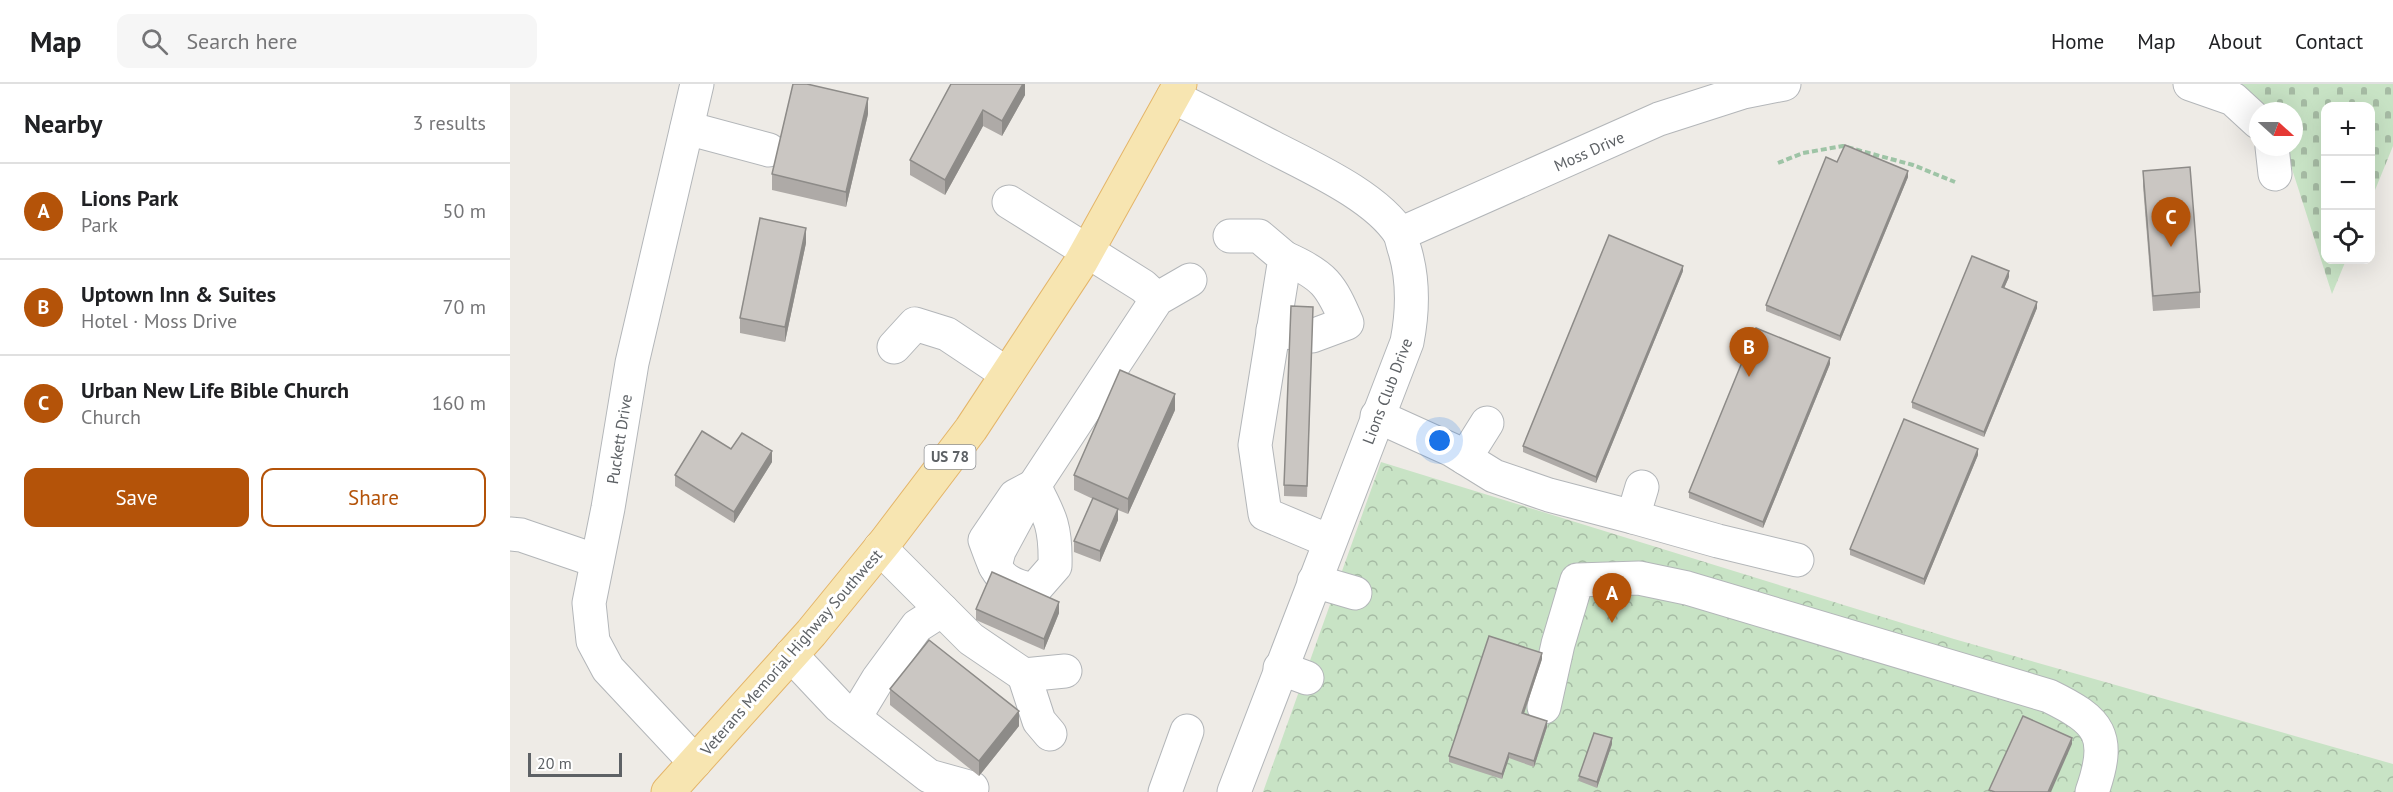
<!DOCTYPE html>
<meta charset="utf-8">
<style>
body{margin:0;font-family:"PT Sans",sans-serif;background:#f6f6f6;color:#202124}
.controls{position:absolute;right:18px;top:18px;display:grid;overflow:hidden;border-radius:12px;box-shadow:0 6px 24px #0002}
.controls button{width:54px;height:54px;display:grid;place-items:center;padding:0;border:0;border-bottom:2px solid #e0e0e0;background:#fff;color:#202124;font:30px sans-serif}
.compass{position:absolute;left:1739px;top:18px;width:54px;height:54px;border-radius:50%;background:#fff;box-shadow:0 6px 24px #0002;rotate:111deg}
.scale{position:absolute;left:18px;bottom:15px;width:94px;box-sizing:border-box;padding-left:6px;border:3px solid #5d6165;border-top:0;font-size:16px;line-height:21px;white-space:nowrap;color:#5d6165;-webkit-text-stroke:4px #fff;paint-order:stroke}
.you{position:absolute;left:930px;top:357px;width:21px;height:21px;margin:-15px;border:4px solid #fff;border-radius:50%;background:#1a73e8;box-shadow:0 0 0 9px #1a73e833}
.badge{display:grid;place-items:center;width:39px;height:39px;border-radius:50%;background:#b45309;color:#fff;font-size:20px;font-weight:700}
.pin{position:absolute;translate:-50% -50px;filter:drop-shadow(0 2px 3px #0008)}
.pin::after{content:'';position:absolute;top:32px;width:21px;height:18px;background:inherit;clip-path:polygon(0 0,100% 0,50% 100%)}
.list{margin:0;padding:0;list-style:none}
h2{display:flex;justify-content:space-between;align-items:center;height:78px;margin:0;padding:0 24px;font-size:26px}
h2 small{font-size:20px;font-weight:400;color:#757577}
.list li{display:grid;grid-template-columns:39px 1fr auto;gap:18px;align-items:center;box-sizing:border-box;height:96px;padding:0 24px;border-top:2px solid #e0e0e0}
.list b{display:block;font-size:22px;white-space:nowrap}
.list p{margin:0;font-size:20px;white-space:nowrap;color:#757577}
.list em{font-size:20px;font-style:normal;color:#757577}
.actions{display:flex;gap:12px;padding:18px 24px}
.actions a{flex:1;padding:14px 0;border:2px solid #b45309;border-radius:12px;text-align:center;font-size:21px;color:#b45309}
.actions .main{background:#b45309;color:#fff}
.icon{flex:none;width:33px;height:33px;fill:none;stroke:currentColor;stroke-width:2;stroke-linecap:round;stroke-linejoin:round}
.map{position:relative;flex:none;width:1883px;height:708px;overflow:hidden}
header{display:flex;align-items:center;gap:36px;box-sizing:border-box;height:84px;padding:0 30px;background:#fff;border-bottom:2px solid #e0e0e0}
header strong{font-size:28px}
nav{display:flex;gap:33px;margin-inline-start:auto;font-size:21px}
.search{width:420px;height:54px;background:#f6f6f6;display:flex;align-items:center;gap:15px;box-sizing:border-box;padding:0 21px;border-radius:12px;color:#757577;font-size:22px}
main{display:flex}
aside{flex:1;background:#fff}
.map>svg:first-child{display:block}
.cemetery{fill:url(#cemetery-stones)}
.park{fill:url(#park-crowns)}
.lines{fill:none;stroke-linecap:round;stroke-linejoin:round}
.minor-casing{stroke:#b3b6b9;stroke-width:35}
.major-casing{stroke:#e4b569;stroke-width:35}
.path{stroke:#9ec4a6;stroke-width:4;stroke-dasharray:6 3;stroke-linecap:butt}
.minor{stroke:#fff;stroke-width:33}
.major{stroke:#f7e5b1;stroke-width:33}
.wall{fill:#aeaaa7}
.shaded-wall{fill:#8d8b88}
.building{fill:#cac6c2;stroke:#8d8b88;stroke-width:1.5}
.labels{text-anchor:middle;stroke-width:6;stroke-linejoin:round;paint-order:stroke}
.shield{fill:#fff;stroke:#8e9093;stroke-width:1.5}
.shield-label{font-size:15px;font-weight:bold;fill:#5d6165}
.street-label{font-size:16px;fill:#5d6165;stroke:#fff}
</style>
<header>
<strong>Map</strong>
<div class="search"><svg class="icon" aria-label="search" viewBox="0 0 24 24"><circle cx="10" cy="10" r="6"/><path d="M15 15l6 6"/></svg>Search here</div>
<nav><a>Home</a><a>Map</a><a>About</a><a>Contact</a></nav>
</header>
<main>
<aside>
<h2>Nearby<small>3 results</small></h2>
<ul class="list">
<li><span class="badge">A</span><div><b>Lions Park</b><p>Park</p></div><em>50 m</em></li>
<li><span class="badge">B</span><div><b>Uptown Inn &amp; Suites</b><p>Hotel · Moss Drive</p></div><em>70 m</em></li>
<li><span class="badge">C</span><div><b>Urban New Life Bible Church</b><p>Church</p></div><em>160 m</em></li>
</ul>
<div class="actions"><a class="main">Save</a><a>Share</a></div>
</aside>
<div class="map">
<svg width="1883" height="708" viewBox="0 0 1883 708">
<defs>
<pattern id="cemetery-stones" width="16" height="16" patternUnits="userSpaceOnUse" patternTransform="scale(1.5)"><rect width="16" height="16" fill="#c8e3c5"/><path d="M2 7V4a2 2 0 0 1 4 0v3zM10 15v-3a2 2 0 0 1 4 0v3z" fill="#a6bba4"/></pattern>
<pattern id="park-crowns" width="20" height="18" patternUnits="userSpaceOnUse" patternTransform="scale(1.5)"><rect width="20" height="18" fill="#c8e3c5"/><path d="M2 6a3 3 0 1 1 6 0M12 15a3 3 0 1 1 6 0" fill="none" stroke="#a6bba4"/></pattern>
</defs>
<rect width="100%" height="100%" fill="#eeebe6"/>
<path class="cemetery" d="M1713 0H1883V62L1861 116 1860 22H1816V176H1836L1822 210 1775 63H1784V27H1754Z"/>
<path class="park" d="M871 378 1444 555 1883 680V708H753Z"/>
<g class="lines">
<g class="minor-casing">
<g id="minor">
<path d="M1680 0 1723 15 1748 38"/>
<path d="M663 13C696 29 729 46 762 63 800 83 866 112 890 150 892 155 893 162 895 167 904 198 903 227 897 258L724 708"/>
<path d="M177 44 259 66"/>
<path d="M1762 63 1765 90"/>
<path d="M499 118 633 202 647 215"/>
<path d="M890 150 1149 35 1233 8 1274 0"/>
<path d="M720 152H749L775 174 745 361 755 430 819 457"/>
<path d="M763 246 802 252 837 239C821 201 814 191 775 174"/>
<path d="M384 263 405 240 437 250 497 290"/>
<path d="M867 332 942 366 984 392 1039 411 1123 433"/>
<path d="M955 374 977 339"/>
<path d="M524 402C541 434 546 444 545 482L524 506C488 499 487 488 475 456L505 412Z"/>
<path d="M1132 403 1123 433 1208 457 1287 476"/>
<path d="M0 450 11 451 87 477"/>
<path d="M370 464 461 555 514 591 555 587"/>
<path d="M485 482 489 467 524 402 647 215 680 196"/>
<path d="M804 497 845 509"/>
<path d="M281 571 329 622 419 692 462 704"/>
<path d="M770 584 797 594"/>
<path d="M514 591 529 637 540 650"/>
<path d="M1034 623 1048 560 1067 496 1129 494 1177 504 1539 612C1590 637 1602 651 1582 708"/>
<path d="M345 633 368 595 407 542 432 526"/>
<path d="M185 678 98 585 83 557 79 519 98 424 122 279 187 0"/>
<path d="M655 708 677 647"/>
</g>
</g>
<g class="major-casing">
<path id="major" d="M158 708 301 549 376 457 461 345 571 178 670 0"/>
</g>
<path class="path" d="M1268 79 1293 69 1333 62 1403 81 1445 98"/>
<use href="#minor" class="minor"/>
<use href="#major" class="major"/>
</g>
<g class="wall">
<path d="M441 0H515V11L492 52 473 42 435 111 400 91V76Z"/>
<path d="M358 30 336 123 262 106V90Z"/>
<path d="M1327 78 1398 93 1330 257 1256 227V221Z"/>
<path d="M1633 87 1690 208V224L1643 227 1633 102Z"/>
<path d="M296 159 275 258 230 249V234Z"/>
<path d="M1173 187 1086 399 1013 368V362Z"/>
<path d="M1499 193 1494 204 1527 224 1474 353 1402 324V318Z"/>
<path d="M803 223 797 413 774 412V401Z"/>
<path d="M1320 280 1253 444 1179 414V408Z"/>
<path d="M665 326 618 430 608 426V436L590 478 564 468V457L583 415 564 406V391Z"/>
<path d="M221 365 262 378 224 439 165 402V391Z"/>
<path d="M1468 371 1414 501 1340 471V465Z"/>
<path d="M466 525 549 529 534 566 466 536Z"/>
<path d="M1032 575 1014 630 1037 643 1024 683 999 674 992 695 939 678V672Z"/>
<path d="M380 605 509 642 469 692 380 621Z"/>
<path d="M1102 660 1087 704 1069 697V692Z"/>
</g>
<g class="shaded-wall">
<path d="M513 0H515V11L492 52V37Z"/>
<path d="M358 14V30L336 123V108Z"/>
<path d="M473 26V42L435 111V96Z"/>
<path d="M1398 87V93L1330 257V252Z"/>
<path d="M296 144V159L275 258V243Z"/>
<path d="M1173 182V187L1086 399V393Z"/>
<path d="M1499 187V193L1492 209V203Z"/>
<path d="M1527 218V224L1474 353V348Z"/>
<path d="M1320 274V280L1253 444V438Z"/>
<path d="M665 310V326L618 430V415Z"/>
<path d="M1468 365V371L1414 501V495Z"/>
<path d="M262 367V378L224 439V428Z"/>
<path d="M608 425V436L590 478V467Z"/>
<path d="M549 518V529L534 566V555Z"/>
<path d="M1032 569V575L1012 635V629Z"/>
<path d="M509 627V642L469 692V677Z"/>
<path d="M1037 637V643L1024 683V677Z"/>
<path d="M1102 654V660L1087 704V698Z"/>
<path d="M1562 654V660L1541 708H1538Z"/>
<path d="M999 669V674L992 695V690Z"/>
</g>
<g class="building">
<path d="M283 0H297L358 14 336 108 262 90Z"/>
<path d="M441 0H513L492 37 473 26 435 96 400 76Z"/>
<path d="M1335 61 1398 87 1330 252 1256 221 1316 73 1327 78Z"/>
<path d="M1680 83 1690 208 1643 212 1633 87Z"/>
<path d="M250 134 296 144 275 243 230 234Z"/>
<path d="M1099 151 1173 182 1086 393 1013 362Z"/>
<path d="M1462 172 1499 187 1492 203 1527 218 1474 348 1402 318Z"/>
<path d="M781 222 803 223 797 402 774 401Z"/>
<path d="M1246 244 1320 274 1253 438 1179 408Z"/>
<path d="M610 286 665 310 618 415 564 391Z"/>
<path d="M1394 335 1468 365 1414 495 1340 465Z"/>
<path d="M192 347 221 365 232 349 262 367 224 428 165 391Z"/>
<path d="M583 414 608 425 590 467 564 457Z"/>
<path d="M482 488 549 518 534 555 466 525Z"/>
<path d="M979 552 1032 569 1012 629 1037 637 1024 677 999 669 992 690 939 672Z"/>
<path d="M419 556 509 627 469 677 380 605Z"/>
<path d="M1513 632 1562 654 1538 708H1485L1479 706Z"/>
<path d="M1084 649 1102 654 1087 698 1069 692Z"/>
</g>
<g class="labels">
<rect class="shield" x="414.5" y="361" width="51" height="24" rx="4.5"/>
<g class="shield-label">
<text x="440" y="378">US 78</text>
</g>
<g class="street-label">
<text transform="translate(1079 67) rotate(-24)" y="6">Moss Drive</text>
<text transform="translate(877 307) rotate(-69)" y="6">Lions Club Drive</text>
<text transform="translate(109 355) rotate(-81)" y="6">Puckett Drive</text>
<text transform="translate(281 568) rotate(-49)" y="6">Veterans Memorial Highway Southwest</text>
</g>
</g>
</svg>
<div class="controls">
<button>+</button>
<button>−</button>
<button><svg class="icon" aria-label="locate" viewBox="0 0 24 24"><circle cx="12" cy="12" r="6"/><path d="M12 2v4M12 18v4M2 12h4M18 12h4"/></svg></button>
</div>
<svg class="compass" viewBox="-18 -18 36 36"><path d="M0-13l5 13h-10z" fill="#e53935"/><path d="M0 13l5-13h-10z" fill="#757577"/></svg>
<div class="scale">20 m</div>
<div class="you"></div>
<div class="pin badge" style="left:1102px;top:539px">A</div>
<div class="pin badge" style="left:1239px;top:293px">B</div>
<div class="pin badge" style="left:1661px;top:163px">C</div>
</div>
</main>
